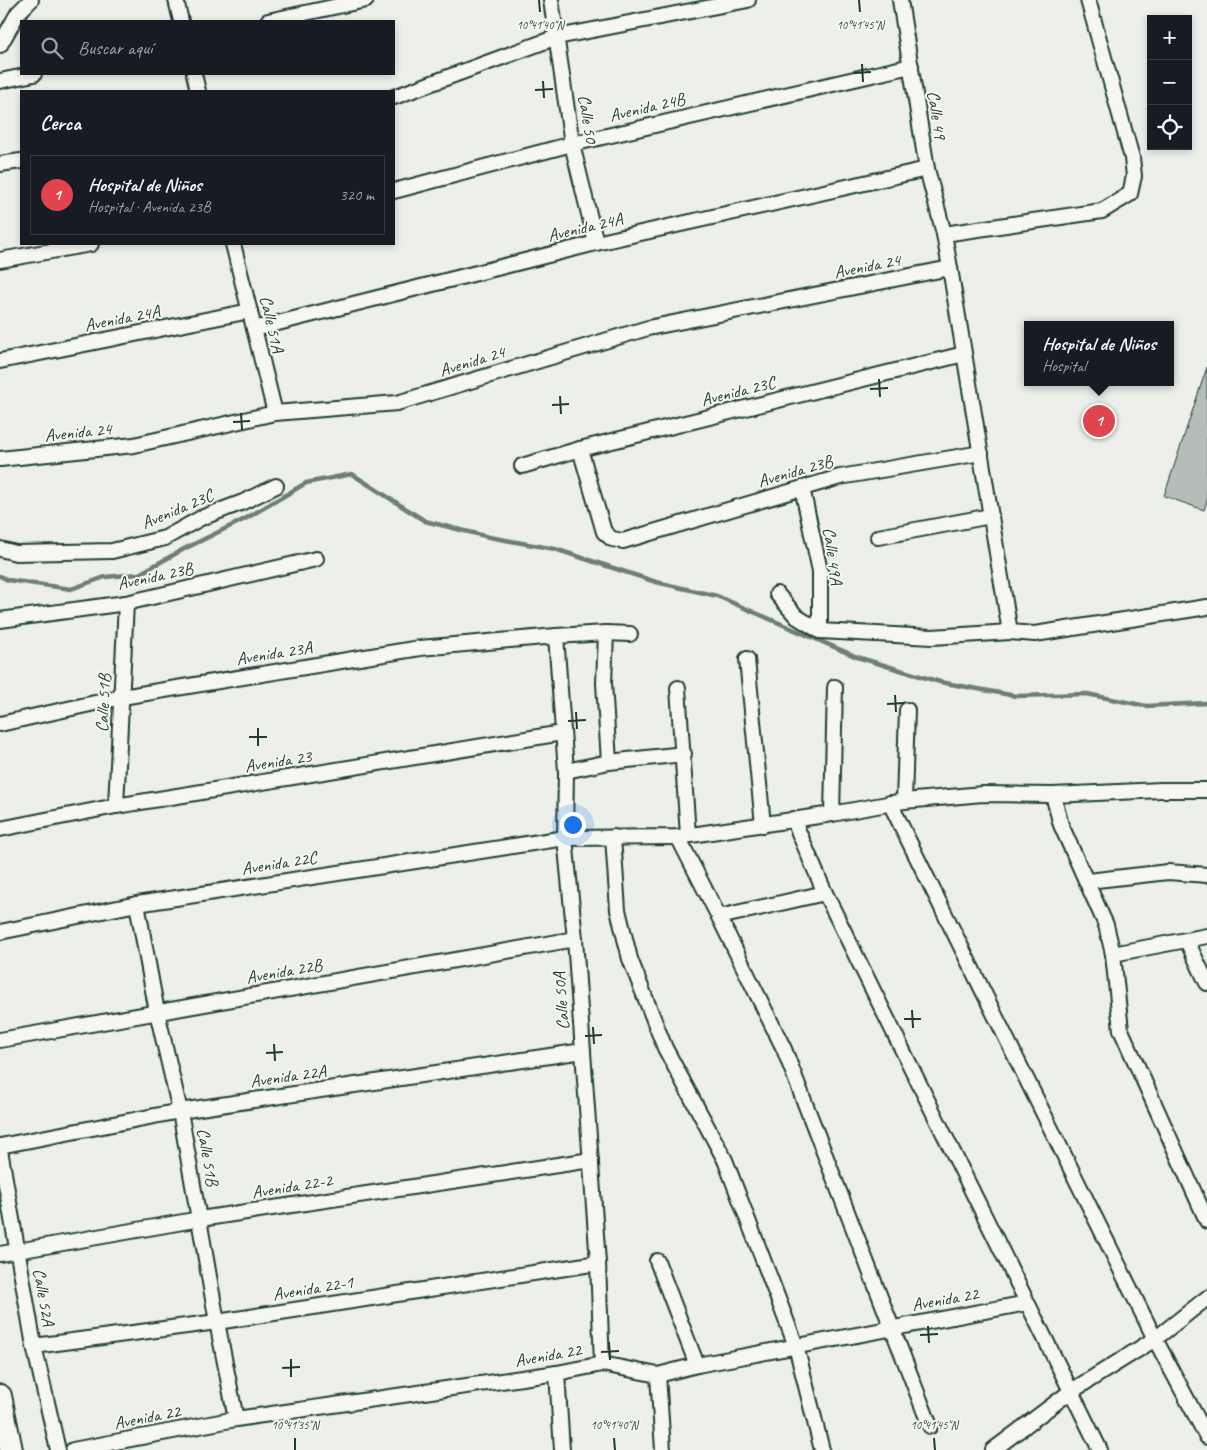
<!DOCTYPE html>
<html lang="es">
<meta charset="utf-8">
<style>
body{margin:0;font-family:Caveat,sans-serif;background:#20242c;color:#f1f3f6}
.controls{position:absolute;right:15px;top:15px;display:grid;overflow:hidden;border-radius:0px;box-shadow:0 2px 8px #0003}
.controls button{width:45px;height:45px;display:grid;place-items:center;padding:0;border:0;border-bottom:1px solid #363941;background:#171b24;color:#f1f3f6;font:25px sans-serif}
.you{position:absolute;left:572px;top:824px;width:18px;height:18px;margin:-12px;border:4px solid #fff;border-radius:50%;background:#1a73e8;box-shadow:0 0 0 8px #1a73e833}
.badge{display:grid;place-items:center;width:32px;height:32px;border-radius:50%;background:#1a73e8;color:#fff;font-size:16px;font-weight:700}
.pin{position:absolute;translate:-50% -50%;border:2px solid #fff;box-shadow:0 1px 5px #0006}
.popup{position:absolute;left:1024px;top:321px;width:150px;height:65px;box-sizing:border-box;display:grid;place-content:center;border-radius:0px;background:#171b24;filter:drop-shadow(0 1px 4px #0005);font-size:16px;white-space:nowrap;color:#9ea1a6}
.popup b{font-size:19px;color:#f1f3f6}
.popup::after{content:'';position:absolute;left:50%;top:100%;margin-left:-10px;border:10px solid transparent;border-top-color:#171b24}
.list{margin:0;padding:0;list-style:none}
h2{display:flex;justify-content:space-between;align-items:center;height:65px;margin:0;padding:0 20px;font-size:21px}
h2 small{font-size:16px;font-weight:400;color:#9ea1a6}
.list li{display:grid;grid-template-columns:32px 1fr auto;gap:15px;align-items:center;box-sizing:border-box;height:80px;margin:0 10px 10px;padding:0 10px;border:1px solid #363941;border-radius:0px}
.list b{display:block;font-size:19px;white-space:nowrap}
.list p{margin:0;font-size:16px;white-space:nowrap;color:#9ea1a6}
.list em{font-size:16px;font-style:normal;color:#9ea1a6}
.icon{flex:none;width:28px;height:28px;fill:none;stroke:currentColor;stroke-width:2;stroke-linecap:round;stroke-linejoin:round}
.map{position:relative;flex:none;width:1207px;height:1450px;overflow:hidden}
.search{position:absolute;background:#171b24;box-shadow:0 2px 8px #0003;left:20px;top:20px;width:375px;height:55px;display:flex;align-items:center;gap:12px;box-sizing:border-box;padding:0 18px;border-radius:0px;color:#9ea1a6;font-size:19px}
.panel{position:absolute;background:#171b24;box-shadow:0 2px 8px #0003;left:20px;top:90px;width:375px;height:155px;border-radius:0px}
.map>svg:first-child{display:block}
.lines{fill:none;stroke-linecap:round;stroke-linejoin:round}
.stream{stroke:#6c7e77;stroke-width:4.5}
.building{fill:#b4bdb8;stroke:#1f3d34}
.minor-casing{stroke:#1f3d34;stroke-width:18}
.trunk-casing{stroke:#1f3d34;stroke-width:26}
.minor{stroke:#f6f6f2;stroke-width:14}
.trunk{stroke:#f6f6f2;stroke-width:22}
.ticks{fill:none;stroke:#1f3d34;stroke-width:2}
.labels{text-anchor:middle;stroke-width:4;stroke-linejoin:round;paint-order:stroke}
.street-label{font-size:18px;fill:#1f3d34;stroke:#f6f6f2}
.ticks-label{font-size:12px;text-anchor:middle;fill:#1f3d34;stroke:#f6f6f2;stroke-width:4;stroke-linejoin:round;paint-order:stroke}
</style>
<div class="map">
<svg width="1207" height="1450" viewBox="0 0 1207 1450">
<rect width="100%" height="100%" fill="#edefea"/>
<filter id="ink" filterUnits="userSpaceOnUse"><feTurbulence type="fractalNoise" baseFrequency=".02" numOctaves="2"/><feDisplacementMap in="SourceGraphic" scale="10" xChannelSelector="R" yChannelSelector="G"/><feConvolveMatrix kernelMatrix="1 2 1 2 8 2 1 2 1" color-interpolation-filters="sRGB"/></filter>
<g filter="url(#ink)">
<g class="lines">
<path class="stream" d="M0 576 8 580 71 589 105 577 139 574 184 549 245 519 306 483 352 474 425 521 489 537 555 549 656 582 717 596 857 657 940 682 1016 696 1087 694 1146 706 1207 703"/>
</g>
<path class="building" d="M1207 367V501L1204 510 1164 496Z"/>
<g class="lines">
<g class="minor-casing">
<g id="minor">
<path d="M176 0 181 21"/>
<path d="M551 0 572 144 596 243"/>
<path d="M900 0 927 169 944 234 950 268 1010 632 1035 634 1207 607"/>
<path d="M268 21 366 0"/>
<path d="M0 45 18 13 31 0"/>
<path d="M194 74 198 91"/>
<path d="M0 81 34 74"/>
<path d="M394 97 557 37 748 0"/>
<path d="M0 164 21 161"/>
<path d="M394 191 572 144 911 66"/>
<path d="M944 234 1102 211 1130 194 1134 176 1132 158 1088 0"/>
<path d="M233 244 275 413"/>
<path d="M0 260 91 244"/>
<path d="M254 329 596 243 927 169"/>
<path d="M0 361 250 311"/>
<path d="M580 449 604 532 612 539 623 541 840 477 981 453"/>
<path d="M0 459 134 445 275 413 397 403 648 328 950 268"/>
<path d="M522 466 580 449 964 354"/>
<path d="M802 488 820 571V631"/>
<path d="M878 537 991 516"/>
<path d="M0 549 16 553 112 551 165 538 201 518 243 502 276 486"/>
<path d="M777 594 797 617 820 631 932 637 1010 632"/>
<path d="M0 620 126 603 316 559"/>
<path d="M606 633 604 683 609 762"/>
<path d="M556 636 566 771 565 838 575 939 598 1263 602 1364"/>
<path d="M747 659 763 825"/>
<path d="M678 688 688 835"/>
<path d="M0 724 122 697 420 648 556 636 606 633 630 634"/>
<path d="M566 771 609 762 684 754"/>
<path d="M1053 795 1061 825 1106 925 1113 954 1121 1030 1207 1221"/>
<path d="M904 801 907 710"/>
<path d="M890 803 1155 1339 1207 1437"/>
<path d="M116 806 126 603"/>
<path d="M832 814 835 687"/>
<path d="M793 819 825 893 1100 1450"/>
<path d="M0 829 116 806 562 733"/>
<path d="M613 837 618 910 630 959 665 1048 725 1160 796 1346 822 1450"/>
<path d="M678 837 719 917 784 1049 930 1426"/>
<path d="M1088 881 1168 872 1207 875"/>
<path d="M137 904 157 1012 180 1111 217 1322 236 1419"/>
<path d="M719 917 825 893"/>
<path d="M0 932 137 904 565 838 678 837 832 814 904 801 983 794 1053 795 1161 790H1207"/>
<path d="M1187 941 1207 983"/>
<path d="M1113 954 1207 936"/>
<path d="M0 1040 575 939"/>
<path d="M0 1146 180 1111 583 1051"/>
<path d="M0 1150 34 1346 58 1450"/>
<path d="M0 1254 200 1219 591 1160"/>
<path d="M657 1261 697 1365"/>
<path d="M34 1346 217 1322 598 1263"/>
<path d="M557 1373 562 1450"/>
<path d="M658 1375 663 1450"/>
<path d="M73 1450 236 1419 557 1373 602 1364 658 1375 697 1365 1027 1303"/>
<path d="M993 1450 1070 1392 1155 1339 1207 1298"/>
</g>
</g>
<g class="trunk-casing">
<path id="trunk" d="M0 1396 11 1450"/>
</g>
<use href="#minor" class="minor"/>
<use href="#trunk" class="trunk"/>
</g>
</g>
<path class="ticks" d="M539 0 540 12M859 0 860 12M862 64 863 82M854 73 871 72M543 81 544 98M535 90 553 89M879 379 880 397M870 389 888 388M560 396 561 414M552 405 569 404M241 413 242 430M233 422 250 421M895 695 896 712M887 704 904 703M576 712 577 729M568 721 586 720M258 728V746M249 737H267M912 1010 913 1028M904 1019H921M593 1027 594 1044M585 1036 602 1035M274 1044 275 1061M266 1053 283 1052M928 1326 929 1343M920 1335 938 1334M609 1342 610 1360M601 1352 619 1351M291 1359V1377M282 1368 300 1367M295 1438V1450M614 1438 615 1450M934 1438 935 1450"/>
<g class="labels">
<g class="street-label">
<text transform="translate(647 107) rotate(-13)" y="6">Avenida 24B</text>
<text transform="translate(937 115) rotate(81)" y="6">Calle 49</text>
<text transform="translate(588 119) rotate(81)" y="6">Calle 50</text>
<text transform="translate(585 227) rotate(-13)" y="6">Avenida 24A</text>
<text transform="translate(867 266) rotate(-11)" y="6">Avenida 24</text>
<text transform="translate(122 318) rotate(-11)" y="6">Avenida 24A</text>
<text transform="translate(272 324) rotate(77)" y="6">Calle 51A</text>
<text transform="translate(472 361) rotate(-17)" y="6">Avenida 24</text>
<text transform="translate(738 391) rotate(-14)" y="6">Avenida 23C</text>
<text transform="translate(78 432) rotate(-6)" y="6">Avenida 24</text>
<text transform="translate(795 471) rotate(-16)" y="6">Avenida 23B</text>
<text transform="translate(177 509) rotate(-23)" y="6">Avenida 23C</text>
<text transform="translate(833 556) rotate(82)" y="6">Calle 49A</text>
<text transform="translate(155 576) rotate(-12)" y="6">Avenida 23B</text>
<text transform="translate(274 653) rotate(-9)" y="6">Avenida 23A</text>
<text transform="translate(103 703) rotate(-87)" y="6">Calle 51B</text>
<text transform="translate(278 761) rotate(-9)" y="6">Avenida 23</text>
<text transform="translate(279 863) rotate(-9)" y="6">Avenida 22C</text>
<text transform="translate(284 971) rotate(-10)" y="6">Avenida 22B</text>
<text transform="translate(561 1001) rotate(-94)" y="6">Calle 50A</text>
<text transform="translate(288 1076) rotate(-8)" y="6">Avenida 22A</text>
<text transform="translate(208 1157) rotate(80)" y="6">Calle 51B</text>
<text transform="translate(292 1186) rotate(-9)" y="6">Avenida 22-2</text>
<text transform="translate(313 1288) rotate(-9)" y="6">Avenida 22-1</text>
<text transform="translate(44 1297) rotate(80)" y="6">Calle 52A</text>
<text transform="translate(945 1299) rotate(-10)" y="6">Avenida 22</text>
<text transform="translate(548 1355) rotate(-10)" y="6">Avenida 22</text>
<text transform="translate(147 1417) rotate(-11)" y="6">Avenida 22</text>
</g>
</g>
<g class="ticks-label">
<text x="540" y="29">10°41'40"N</text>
<text x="860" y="29">10°41'45"N</text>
<text x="295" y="1429">10°41'35"N</text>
<text x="614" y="1429">10°41'40"N</text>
<text x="934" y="1429">10°41'45"N</text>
</g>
</svg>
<div class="controls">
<button>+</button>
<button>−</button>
<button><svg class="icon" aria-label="locate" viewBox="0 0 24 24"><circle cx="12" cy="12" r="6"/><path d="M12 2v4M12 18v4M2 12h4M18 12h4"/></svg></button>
</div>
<div class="you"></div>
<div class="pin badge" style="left:1099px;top:421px;background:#e0444e">1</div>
<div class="popup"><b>Hospital de Niños</b>Hospital</div>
<div class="search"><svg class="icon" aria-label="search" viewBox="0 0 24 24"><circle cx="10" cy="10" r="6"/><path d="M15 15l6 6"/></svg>Buscar aquí</div>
<section class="panel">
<h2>Cerca<small></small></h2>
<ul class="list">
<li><span class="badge" style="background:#e0444e">1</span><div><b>Hospital de Niños</b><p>Hospital · Avenida 23B</p></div><em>320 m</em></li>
</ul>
</section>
</div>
